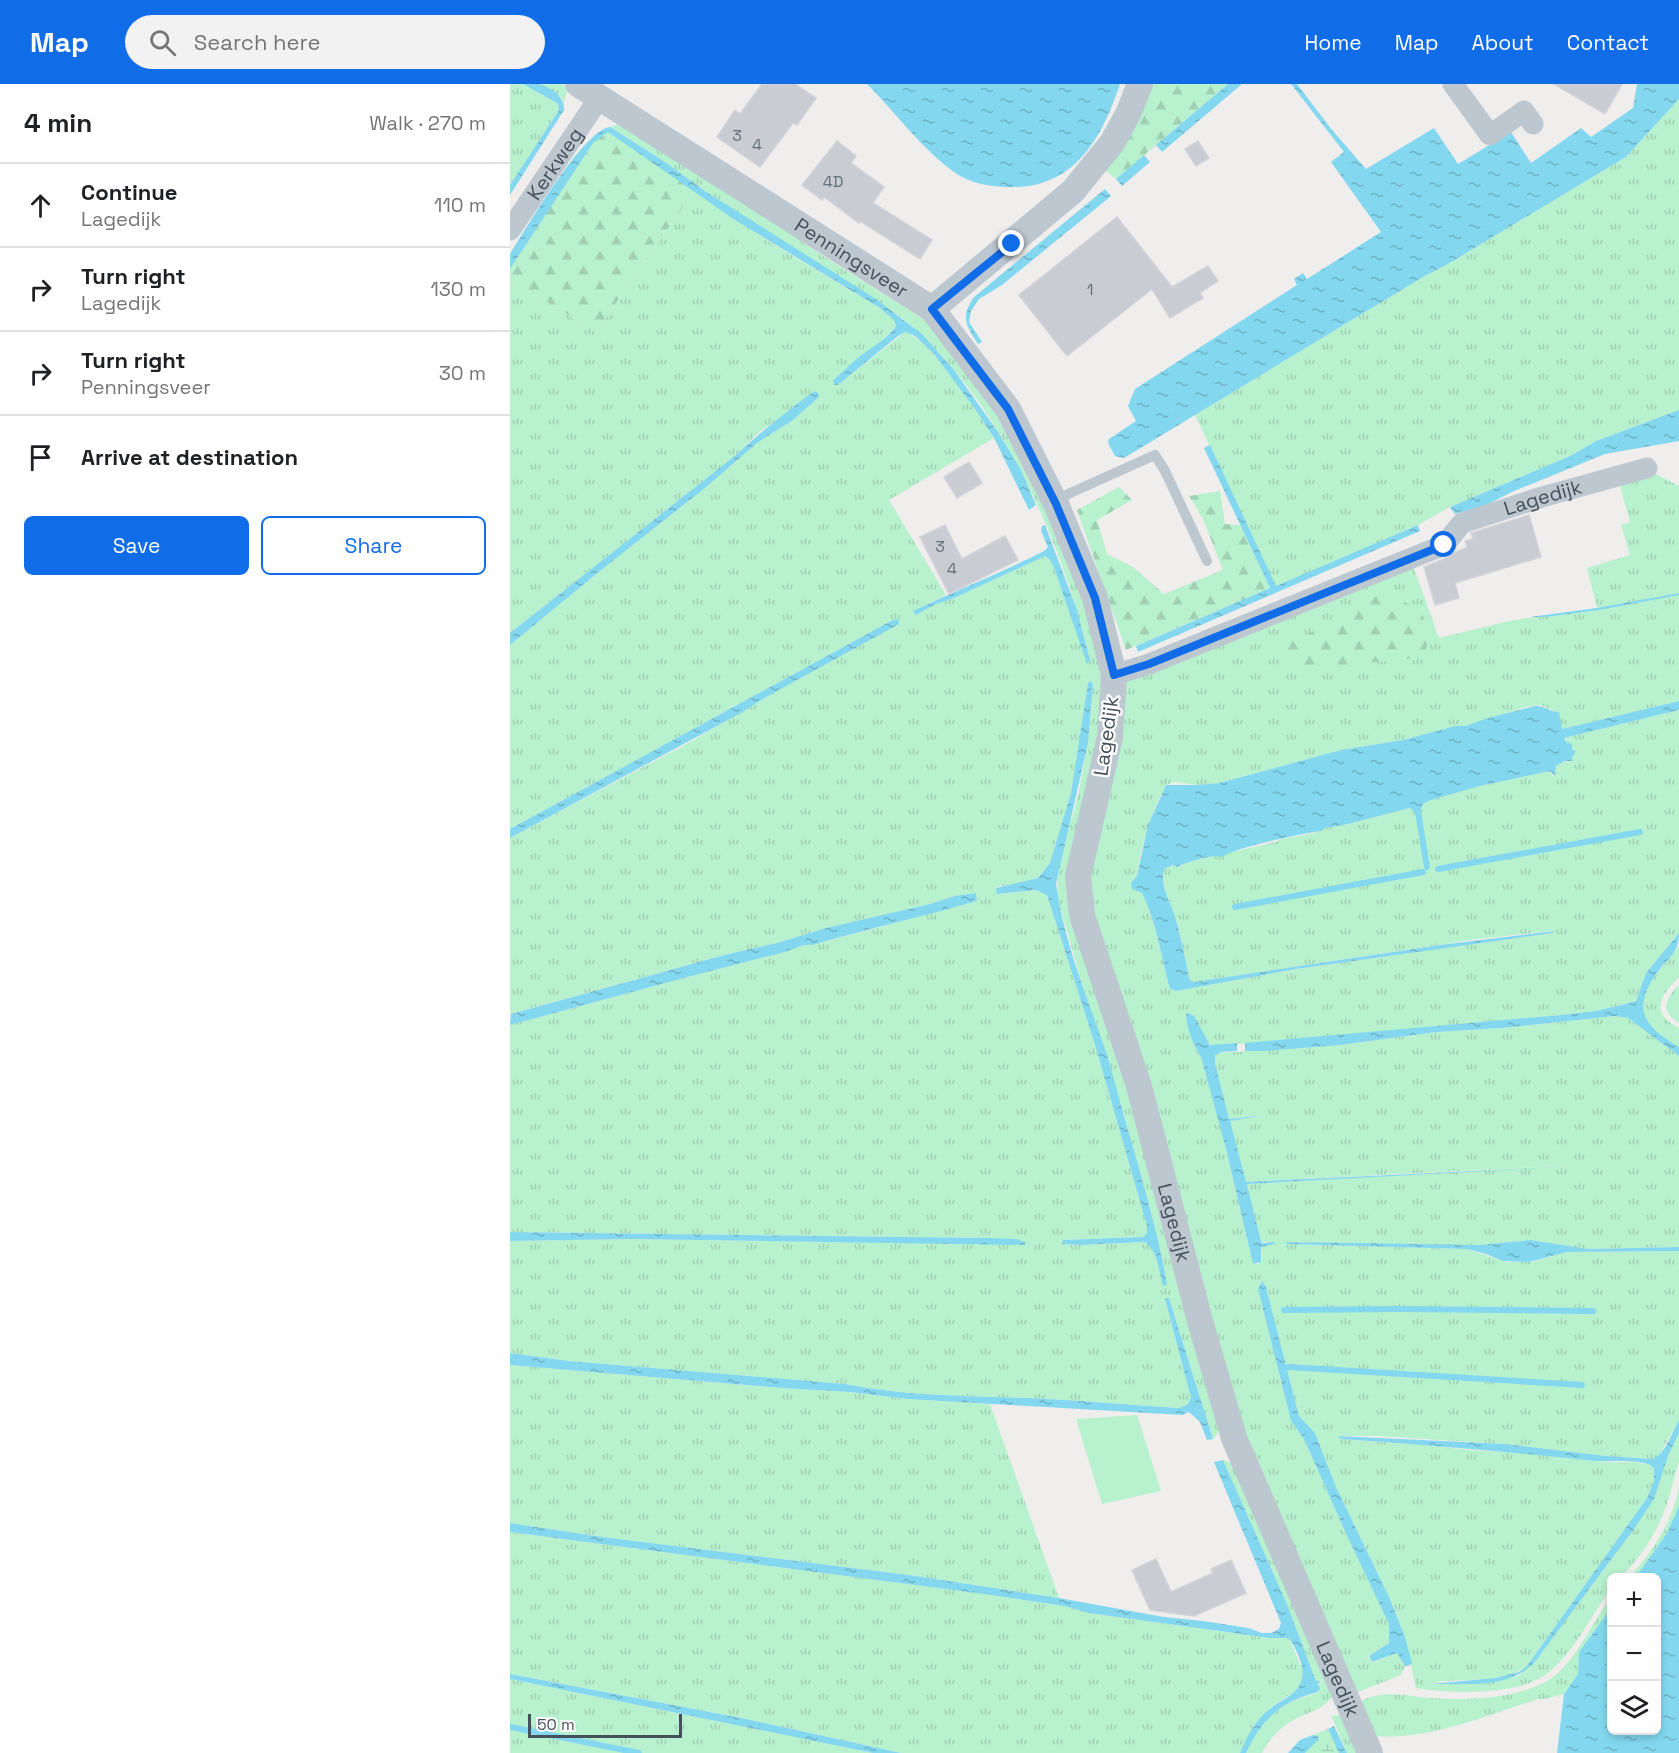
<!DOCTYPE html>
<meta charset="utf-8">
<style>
body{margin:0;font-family:"Space Grotesk",sans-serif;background:#f2f2f2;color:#202124}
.controls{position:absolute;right:18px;bottom:18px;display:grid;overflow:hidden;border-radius:9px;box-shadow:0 3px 9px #0003}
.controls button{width:54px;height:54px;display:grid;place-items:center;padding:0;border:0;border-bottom:2px solid #e0e0e0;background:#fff;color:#202124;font:30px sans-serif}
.scale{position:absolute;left:18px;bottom:15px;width:154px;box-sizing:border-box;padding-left:6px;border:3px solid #44505b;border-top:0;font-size:16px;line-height:21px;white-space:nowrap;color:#44505b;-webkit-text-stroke:4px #fff;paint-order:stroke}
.stop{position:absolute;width:18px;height:18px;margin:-14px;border:4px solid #106ce7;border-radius:50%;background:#fff}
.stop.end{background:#106ce7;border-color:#fff;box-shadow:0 2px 6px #0008}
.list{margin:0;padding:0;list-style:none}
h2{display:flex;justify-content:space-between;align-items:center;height:78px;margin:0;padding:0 24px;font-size:26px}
h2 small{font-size:20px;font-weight:400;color:#757577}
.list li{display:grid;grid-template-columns:39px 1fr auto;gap:18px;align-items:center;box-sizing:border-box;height:84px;padding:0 24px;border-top:2px solid #e0e0e0}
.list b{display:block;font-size:22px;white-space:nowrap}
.list p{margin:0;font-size:20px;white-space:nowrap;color:#757577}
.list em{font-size:20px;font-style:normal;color:#757577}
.actions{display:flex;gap:12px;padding:18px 24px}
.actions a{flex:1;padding:14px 0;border:2px solid #106ce7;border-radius:9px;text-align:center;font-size:21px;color:#106ce7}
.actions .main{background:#106ce7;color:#fff}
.icon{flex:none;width:33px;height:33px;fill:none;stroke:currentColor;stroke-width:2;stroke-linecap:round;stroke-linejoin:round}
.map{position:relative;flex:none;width:1169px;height:1669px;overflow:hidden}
header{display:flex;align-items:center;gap:36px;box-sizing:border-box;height:84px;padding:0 30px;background:#106ce7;color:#fff}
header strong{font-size:28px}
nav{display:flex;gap:33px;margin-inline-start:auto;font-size:21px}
.search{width:420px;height:54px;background:#f2f2f2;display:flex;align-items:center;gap:15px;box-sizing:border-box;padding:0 21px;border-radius:33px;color:#757577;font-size:22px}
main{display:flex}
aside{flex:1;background:#fff}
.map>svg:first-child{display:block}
.grass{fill:url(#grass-tufts);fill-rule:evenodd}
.forest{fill:url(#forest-firs)}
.wetland{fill:url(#wetland-marsh)}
.green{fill:#b8f1ce}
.water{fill:url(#water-ripples)}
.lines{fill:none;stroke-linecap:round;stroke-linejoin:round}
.stream{stroke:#83d8f0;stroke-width:6}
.building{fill:#c9ccd2;stroke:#d1d3d9;stroke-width:1.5}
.service{stroke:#bcc7d0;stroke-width:10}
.minor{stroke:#bcc7d0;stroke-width:21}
.tertiary{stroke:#bcc7d0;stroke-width:26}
.route{stroke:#106ce7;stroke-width:8}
.labels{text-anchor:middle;stroke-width:4.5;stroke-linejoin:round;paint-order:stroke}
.number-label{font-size:16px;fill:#656f79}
.street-label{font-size:20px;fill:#44505b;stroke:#fff}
</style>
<header>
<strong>Map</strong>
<div class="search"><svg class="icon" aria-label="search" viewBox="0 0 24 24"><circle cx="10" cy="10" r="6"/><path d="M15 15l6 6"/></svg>Search here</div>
<nav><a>Home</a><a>Map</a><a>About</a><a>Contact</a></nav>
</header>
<main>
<aside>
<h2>4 min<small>Walk · 270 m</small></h2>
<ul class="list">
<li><svg class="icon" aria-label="ahead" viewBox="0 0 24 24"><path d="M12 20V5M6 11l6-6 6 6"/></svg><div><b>Continue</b><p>Lagedijk</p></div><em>110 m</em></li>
<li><svg class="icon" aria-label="right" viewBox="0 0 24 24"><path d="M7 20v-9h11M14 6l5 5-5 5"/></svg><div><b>Turn right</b><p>Lagedijk</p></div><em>130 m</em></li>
<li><svg class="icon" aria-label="right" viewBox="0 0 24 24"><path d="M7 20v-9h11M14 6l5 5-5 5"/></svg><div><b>Turn right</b><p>Penningsveer</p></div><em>30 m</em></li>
<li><svg class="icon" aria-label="arrive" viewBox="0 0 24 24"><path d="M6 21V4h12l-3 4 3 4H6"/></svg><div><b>Arrive at destination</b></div></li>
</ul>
<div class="actions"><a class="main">Save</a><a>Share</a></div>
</aside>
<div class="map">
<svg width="1169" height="1669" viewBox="0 0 1169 1669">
<defs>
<pattern id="grass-tufts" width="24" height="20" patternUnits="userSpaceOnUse" patternTransform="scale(1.5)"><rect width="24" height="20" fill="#b8f1ce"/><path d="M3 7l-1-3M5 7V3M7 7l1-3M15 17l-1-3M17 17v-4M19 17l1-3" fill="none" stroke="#9fd0b3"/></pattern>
<pattern id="forest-firs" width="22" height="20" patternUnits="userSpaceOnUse" patternTransform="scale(1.5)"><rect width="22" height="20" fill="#b8f1ce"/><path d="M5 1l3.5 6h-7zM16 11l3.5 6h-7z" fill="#9fd0b3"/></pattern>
<pattern id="wetland-marsh" width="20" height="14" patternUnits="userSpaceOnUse" patternTransform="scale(1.5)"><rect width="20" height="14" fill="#b8f1ce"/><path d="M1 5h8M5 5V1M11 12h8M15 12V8" fill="none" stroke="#9fd0b3"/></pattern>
<pattern id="water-ripples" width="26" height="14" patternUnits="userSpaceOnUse" patternTransform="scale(1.5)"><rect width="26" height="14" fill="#83d8f0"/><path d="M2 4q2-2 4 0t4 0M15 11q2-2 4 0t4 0" fill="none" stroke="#6db2c5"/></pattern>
</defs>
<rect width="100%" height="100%" fill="#f0eded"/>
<g class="grass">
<path d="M0 0H13L45 18 48 20 49 26 0 101Z"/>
<path d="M28 0H52L58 5 54 19 51 13Z"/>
<path d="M1169 15V326L1086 357 1060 372 940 423 908 441 766 503 685 331 913 193 938 180 1116 73Z"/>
<path d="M114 38 307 168 421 240 455 281 519 379 588 553 595 626 563 773 605 960 711 1345 703 1355 659 1214 655 1216 681 1314 677 1321 669 1324C618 1321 568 1316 517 1314 456 1312 395 1312 335 1300L59 1277 0 1269V1157L121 1155 473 1160 479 1154 0 1148V941C90 917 181 892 271 869 281 867 292 859 302 861L467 817 466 809 445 812 420 820 316 844 267 859 218 870 0 930V754L182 657 258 612 390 539 381 537 0 745V561L85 491 195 404 247 359 283 336 309 313 304 307 279 328 249 348 226 371 0 549V195L86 248 184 107 255 155 370 224 384 236 386 242 368 261 354 269 323 296 324 301H328L395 248C427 261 465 325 484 354L379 416 436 511 404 527 408 530 426 520 442 515 535 472 540 476 544 484 577 579 580 576C553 457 488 311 391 233L195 107 152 76 100 43ZM580 598 583 600C581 638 576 674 568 711 560 745 544 781 548 816L583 938 596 971 611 1019 642 1131 657 1201 641 1162 635 1158 570 1161 552 1160 553 1156 633 1153 637 1149V1142L586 964 537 811 526 806 488 810 487 802 504 801 528 794 540 779 561 709 578 599Z"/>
<path d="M1144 389 1169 402V617L1052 645 1046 628 1030 621 1016 623 956 642H945L893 656 831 666 709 699 688 701 664 698 656 701C638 733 629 770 625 806L632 809C646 840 651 872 660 905L666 907 786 885 1041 849 1042 847 968 855 684 898 681 897 679 894C675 873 672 852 665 832 660 817 651 802 654 785L664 781 667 783 685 776 766 758 771 755 799 750 810 747 814 744 834 741 900 724 905 729 910 728 913 720 918 717 970 702 1040 687 1043 692 1045 690C1045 679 1053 677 1063 677L1062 666 1054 654 1169 626V849L1136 889 1126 917 1086 927 1051 931 753 959 703 961 697 958 684 932V961L691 973 711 1045 743 1180H748L752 1177 751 1163 765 1160 751 1157 737 1100 1065 1081 736 1098 719 1037 753 1031 719 1035 705 979V971L708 969 830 961 927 948 992 944 1105 932 1118 934 1169 972V1163L1078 1165 1020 1156 969 1161H872L776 1158 777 1160 957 1165 997 1178H1022L1057 1168 1169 1167V1336L1148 1373 1143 1375 1096 1372 995 1360 866 1352H828L831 1355 913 1361 961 1366 1018 1369 1093 1378H1126L1141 1381 1144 1384V1397L1137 1414 1017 1582C987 1603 951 1591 919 1600H964L1008 1592 1024 1579 1124 1445 1169 1349C1169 1358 1169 1368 1169 1377 1168 1383 1165 1389 1164 1395 1154 1436 1140 1463 1111 1493L1102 1494C1101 1508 1089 1521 1082 1533 1070 1553 1051 1582 1032 1593 1004 1611 937 1610 906 1604L894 1550 879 1513 826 1403 805 1349 789 1332 756 1203 751 1197 748 1205 781 1337 794 1355 838 1454 879 1540V1559L858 1572 862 1579 887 1569 895 1582 891 1591 848 1608 742 1375 584 834 580 792 612 604 617 592 902 479 929 554 999 537 1087 524 1077 484 1120 471 1111 441 1120 438 1108 395Z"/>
<path d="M1169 862V893C1150 913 1139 928 1169 944V963C1157 957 1139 946 1133 932 1125 911 1157 877 1169 862Z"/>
<path d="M1169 901V939C1149 927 1155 915 1169 901Z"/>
<path d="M0 1281 273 1304 340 1308 397 1315 480 1320 549 1514 399 1491 92 1453 0 1439Z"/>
<path d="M713 1376 725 1380 822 1612C814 1626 795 1629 782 1637 769 1644 758 1657 752 1669H736C752 1634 771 1618 808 1609L807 1601 811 1599 810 1595 806 1597 776 1518Z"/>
<path d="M1169 1402V1422L1165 1434 1157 1449 1127 1492 1119 1494C1142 1468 1164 1436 1169 1402Z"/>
<path d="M0 1448 475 1510 554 1522 579 1529 760 1554H779L794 1590 791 1600 785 1607 761 1623 744 1641 730 1669H391L231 1634 0 1590Z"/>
<path d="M1101 1513V1524L1072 1564 1069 1572 1068 1590 1054 1610 1035 1615H1029C976 1631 920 1657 864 1652L849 1618C873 1605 896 1612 921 1614 959 1617 1025 1615 1052 1585 1072 1564 1084 1536 1101 1513Z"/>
<path d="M0 1595 363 1669H0Z"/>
<path d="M821 1631 833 1632 851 1669H837Z"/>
</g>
<g class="forest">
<path d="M642 0H718L606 95 596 87 607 73Z"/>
<path d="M98 47 184 107 86 248 0 195V185L83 58Z"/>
<path d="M609 403 622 416 587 436 597 470 623 483 654 510 713 486 693 435 679 412 710 407 715 440 730 441 760 504 616 566 567 426Z"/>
<path d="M884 512 911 527 920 551 914 572 891 576 864 578 838 585 810 587 786 584 778 577 772 561 832 535 863 513Z"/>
</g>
<path class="wetland" d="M818 1645 829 1669H795L808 1652 803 1651Z"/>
<path class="green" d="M627 1331 651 1407 592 1420 566 1335Z"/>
<g class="water">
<path d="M13 0C17 0 24 0 28 0 41 3 55 13 54 26L0 111V101L49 26 48 20 45 18Z"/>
<path d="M357 0H610C591 57 562 107 495 103 477 102 459 99 444 88 412 65 385 28 357 0Z"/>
<path d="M718 0H732L652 68 646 61Z"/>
<path d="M781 0H787L822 46 856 85 924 44 948 80 1001 48 1021 79 1071 44 1081 53 1123 24 1127 0H1169V15L1116 73 938 180 913 193 614 374 605 372 598 359 599 355 626 337 618 322 625 305 787 201 784 195 793 189 797 195 871 148 821 78 834 68Z"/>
<path d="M100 43 152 76 195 107 366 215 412 250 444 286 488 348 511 386 526 421 519 426 484 354 465 325 424 270 405 252 395 248 388 252 328 301H324L323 296C333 288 342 278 353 270 365 261 377 255 386 242L384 236 370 224 225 136 98 48 83 59 0 185V170C16 145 73 46 100 43Z"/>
<path d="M634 71 640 78 612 102 606 95Z"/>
<path d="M595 105 601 112 492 201 469 215 461 227 459 238 472 258 468 260C456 241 450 234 464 213Z"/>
<path d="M304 307 308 309 309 313 283 336 247 359 195 404 85 491 0 561V549L226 371C251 347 277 328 304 307Z"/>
<path d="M1169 326V357L1095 370 1004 407 974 422 945 430 940 423 1060 372 1086 357Z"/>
<path d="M700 361 766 502 908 441 910 447 628 568 626 562 760 504 694 364Z"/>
<path d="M535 441 567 526 580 576 577 580 544 484 540 476 535 472 442 515 426 520 406 531 403 527C446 506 491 489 534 467L538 463 531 447 532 442Z"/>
<path d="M1169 509V511L1089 526 1035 533H1020L1087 524Z"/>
<path d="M388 535 389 540 258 612 229 630 0 754V745L381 537Z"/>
<path d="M580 597 583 600 578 659 546 800C554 859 578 915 597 971 606 1000 613 1030 622 1059 635 1106 649 1153 657 1201L653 1202C649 1188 648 1167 635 1158L570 1161 552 1160 553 1156 633 1153 637 1149V1142L586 964 537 811 526 806 487 810 486 804 528 794 540 779 561 709 578 599Z"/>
<path d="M1169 617V626L1054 654 1056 658 1062 660V666L1066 667 1062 673 1063 677H1055L1046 682 1045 692 1040 687 970 702 918 717 913 720 910 728 905 729 900 724 834 741 815 744 811 747C794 749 723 764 712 773 702 770 677 778 667 783L663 781 654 785C650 802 660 817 665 832 671 852 675 873 679 894L681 897 684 898 930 861 1044 847 1042 849 786 885 666 907 660 905C651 873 647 840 632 809L622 805 621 799 627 792 638 741 656 701H688L709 699 831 666 893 656 945 642H956L978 634 1025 622C1034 621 1040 628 1049 628L1052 645Z"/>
<path d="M466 809 467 817C412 833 356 845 302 861 292 859 281 867 271 869 180 892 90 917 0 941L1 930 218 870 267 859 316 844 420 820 445 812Z"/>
<path d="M1169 849C1169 868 1161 871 1150 885 1121 923 1131 941 1169 963V972L1118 934 1105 932 992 944 927 948 830 961 755 967H735V959L1051 931 1086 927 1123 918 1126 917 1136 889Z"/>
<path d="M678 929 684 932 700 961 727 959V967L712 968 705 971V979L719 1035 754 1031 720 1037 736 1098 1065 1082 737 1100 751 1157 753 1159 764 1158 765 1160 751 1163V1178L743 1180 716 1065 691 973C683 960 677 946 676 930Z"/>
<path d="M0 1148 479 1154 506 1155 515 1158V1161L121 1155 0 1157Z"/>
<path d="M1020 1156 1078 1165 1169 1163V1167L1057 1168 1019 1178 993 1177 976 1170 957 1165 777 1160 775 1158 969 1161Z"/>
<path d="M752 1197 756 1203 789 1332 805 1349 826 1403 879 1513 894 1550 902 1579 898 1582H895L887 1569 862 1578 859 1572 879 1559V1540L838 1454 794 1355 781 1337 748 1205Z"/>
<path d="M659 1214 703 1355 697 1356 690 1338 679 1328 672 1331 397 1315 340 1308 273 1304 0 1281V1269L59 1277 335 1300C395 1312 456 1312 517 1314 568 1316 618 1321 669 1324L677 1321 681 1314 655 1215Z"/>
<path d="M1169 1336V1349L1158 1372 1144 1415 1124 1445 1024 1579C997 1606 954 1599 919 1600L986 1594 1009 1588 1017 1582 1137 1414 1144 1397V1384C1135 1374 1100 1378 1086 1377 1001 1368 916 1361 831 1355L828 1352 995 1360 1096 1372 1143 1375C1156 1369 1162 1348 1169 1336Z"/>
<path d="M713 1376 776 1518 806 1597 809 1596 810 1599 807 1600 810 1604 808 1608C770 1618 753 1634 736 1669H730C736 1655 743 1640 755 1629 764 1620 777 1615 786 1606 800 1591 788 1568 779 1554H760L579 1529 554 1522 474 1510 0 1448V1439L92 1453 399 1491 549 1514 654 1533 693 1537 738 1544 752 1549H761L769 1545 771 1539 704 1378Z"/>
<path d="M1169 1422V1669H1047L1054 1610 1068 1590 1069 1568 1101 1524 1102 1646H1146V1494L1126 1493 1157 1449Z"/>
<path d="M0 1590 231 1634 391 1669H363L0 1595Z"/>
<path d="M824 1642 837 1669H829L818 1645Z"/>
<path d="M803 1651 808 1652V1656L795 1669H778L790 1656Z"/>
</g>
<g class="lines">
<g class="stream">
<path d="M908 728 917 783"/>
<path d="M928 785 1130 748"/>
<path d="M725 823 913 788"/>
<path d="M774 1226 888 1225 1083 1227"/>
<path d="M778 1283 1072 1301"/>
<path d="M0 1643 129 1669"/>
</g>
</g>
<g class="building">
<path d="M252 0H285L306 14 287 41 283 39 250 83 207 53 225 26 230 30Z"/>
<path d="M1044 0H1112L1095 30Z"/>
<path d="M327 57 346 72 341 79 374 103 363 119 422 156 410 175 350 137 349 139 314 113 312 116 292 101Z"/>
<path d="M688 57 699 74 686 82 675 65Z"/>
<path d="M607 133 662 203 698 182 708 197 690 209 693 214 660 234 642 205 557 272 509 211Z"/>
<path d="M459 378 472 399 447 414 434 393Z"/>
<path d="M1019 431 1031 473 945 499 949 514 925 521 914 483 939 473 945 468 957 464 955 457 963 455 961 449Z"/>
<path d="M435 441 452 475 495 452 508 476 439 510 410 453Z"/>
<path d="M646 1475 661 1508 703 1489 701 1485 721 1476 736 1509 684 1532 640 1526 622 1486Z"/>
</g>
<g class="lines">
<path class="service" d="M546 420 558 410 645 371 655 387 697 477"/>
<g class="minor">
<path d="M943 0 980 51 1014 27 1023 40"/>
<path id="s1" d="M0 146 90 13"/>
<path id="s2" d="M604 591 639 580 934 461 952 439 1032 413 1137 384"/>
</g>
<g class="tertiary">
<path id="s3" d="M68 0 422 225 498 325 546 420 585 514 604 591 600 653 568 792 572 831 629 1002 690 1237 724 1354 860 1669"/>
<path d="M422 225 563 107 602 59 618 30 630 0"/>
</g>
</g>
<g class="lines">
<path class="route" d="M502 160 422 225 498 325 546 420 585 514 604 591 639 580 934 461"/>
</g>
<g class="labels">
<g class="number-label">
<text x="227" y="57">3</text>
<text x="247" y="66">4</text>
<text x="323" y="103">4D</text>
<text x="580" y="211">1</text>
<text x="430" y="468">3</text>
<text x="442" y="490">4</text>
</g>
<g class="street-label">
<text dy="7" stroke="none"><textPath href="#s1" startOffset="80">Kerkweg</textPath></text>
<text dy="7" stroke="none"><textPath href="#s3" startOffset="324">Penningsveer</textPath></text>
<text dy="7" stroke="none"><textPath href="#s2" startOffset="468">Lagedijk</textPath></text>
<text transform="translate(596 652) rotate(-82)" y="7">Lagedijk</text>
<text dy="7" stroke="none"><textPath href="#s3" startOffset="1398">Lagedijk</textPath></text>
<text dy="7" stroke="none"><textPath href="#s3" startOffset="1884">Lagedijk</textPath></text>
</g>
</g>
</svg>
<div class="controls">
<button>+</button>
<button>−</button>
<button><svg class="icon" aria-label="layers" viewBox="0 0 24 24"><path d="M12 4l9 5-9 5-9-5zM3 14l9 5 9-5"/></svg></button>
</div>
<div class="scale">50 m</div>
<div class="stop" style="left:934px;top:461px"></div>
<div class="stop end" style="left:502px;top:160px"></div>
</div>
</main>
